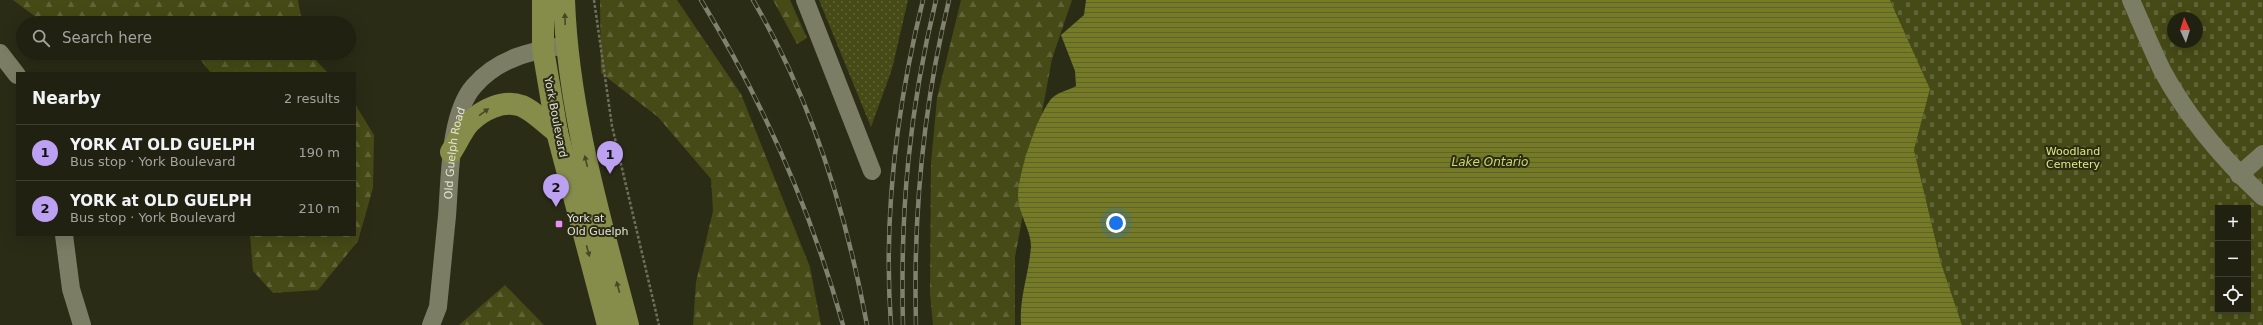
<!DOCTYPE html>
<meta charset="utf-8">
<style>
body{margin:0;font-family:"DejaVu Sans",sans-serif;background:#2d2e1e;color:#f1f3f6}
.controls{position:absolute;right:12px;bottom:12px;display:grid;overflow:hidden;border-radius:0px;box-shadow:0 4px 16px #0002}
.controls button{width:36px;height:36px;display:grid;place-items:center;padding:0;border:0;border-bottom:1px solid #3d3e30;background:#202110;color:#f1f3f6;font:20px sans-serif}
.compass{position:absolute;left:2167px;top:12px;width:36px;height:36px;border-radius:50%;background:#202110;box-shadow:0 4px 16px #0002;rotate:356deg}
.you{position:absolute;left:1116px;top:223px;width:14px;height:14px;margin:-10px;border:3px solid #fff;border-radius:50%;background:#1a73e8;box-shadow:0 0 0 6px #1a73e833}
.badge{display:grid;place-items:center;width:26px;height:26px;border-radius:50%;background:#bca0f2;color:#111;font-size:13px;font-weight:700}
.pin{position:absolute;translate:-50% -33px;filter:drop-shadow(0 1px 2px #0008)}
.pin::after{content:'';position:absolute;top:21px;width:14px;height:12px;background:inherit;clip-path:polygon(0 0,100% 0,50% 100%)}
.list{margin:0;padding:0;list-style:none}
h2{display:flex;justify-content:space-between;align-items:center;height:52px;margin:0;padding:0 16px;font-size:17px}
h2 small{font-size:13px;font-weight:400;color:#a2a39f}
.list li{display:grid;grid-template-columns:26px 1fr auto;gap:12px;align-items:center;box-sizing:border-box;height:56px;padding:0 16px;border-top:1px solid #3d3e30}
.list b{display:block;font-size:15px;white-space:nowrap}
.list p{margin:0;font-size:13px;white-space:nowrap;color:#a2a39f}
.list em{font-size:13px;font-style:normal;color:#a2a39f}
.icon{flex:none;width:22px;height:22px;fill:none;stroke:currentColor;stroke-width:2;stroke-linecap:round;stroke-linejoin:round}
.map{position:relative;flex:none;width:2263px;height:325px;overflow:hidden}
.search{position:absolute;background:#202110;box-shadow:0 4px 16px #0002;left:16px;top:16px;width:340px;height:44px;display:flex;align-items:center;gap:10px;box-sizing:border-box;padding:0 14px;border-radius:22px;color:#a2a39f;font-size:15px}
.panel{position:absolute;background:#202110;box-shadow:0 4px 16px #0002;left:16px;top:72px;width:340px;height:164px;border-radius:0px}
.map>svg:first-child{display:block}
.grass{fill:url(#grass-dots)}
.forest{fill:url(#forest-firs)}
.cemetery{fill:url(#cemetery-stones);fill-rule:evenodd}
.water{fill:url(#water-rules)}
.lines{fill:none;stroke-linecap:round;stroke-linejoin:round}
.path{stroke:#6e705d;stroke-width:2.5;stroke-dasharray:3 2;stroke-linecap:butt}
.minor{stroke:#7b7e64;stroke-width:18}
.major{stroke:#868c4a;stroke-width:22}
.rail-casing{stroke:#808270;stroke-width:4.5}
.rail{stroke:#2a2c16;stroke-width:3;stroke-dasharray:9;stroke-linecap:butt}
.oneway{fill:#464926}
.poi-dot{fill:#ee8cf8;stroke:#2a2c16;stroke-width:1.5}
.labels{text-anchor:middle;stroke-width:4;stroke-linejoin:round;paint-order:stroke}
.street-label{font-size:11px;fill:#e2e4d6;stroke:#2a2c16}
.park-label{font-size:11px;fill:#dfe978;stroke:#2a2c16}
.poi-label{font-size:11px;fill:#e2e4d6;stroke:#2a2c16;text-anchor:start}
.water-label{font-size:12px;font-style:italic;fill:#ced866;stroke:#2a2c16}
</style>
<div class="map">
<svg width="2263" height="325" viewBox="0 0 2263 325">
<defs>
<pattern id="grass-dots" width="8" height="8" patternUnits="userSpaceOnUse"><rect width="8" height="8" fill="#454a16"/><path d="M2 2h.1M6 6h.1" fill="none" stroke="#606437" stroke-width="1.8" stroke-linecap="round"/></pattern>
<pattern id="forest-firs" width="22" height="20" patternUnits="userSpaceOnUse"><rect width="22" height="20" fill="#454a16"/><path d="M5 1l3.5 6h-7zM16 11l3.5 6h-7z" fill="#606437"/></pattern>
<pattern id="cemetery-stones" width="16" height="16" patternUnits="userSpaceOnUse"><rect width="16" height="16" fill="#454a16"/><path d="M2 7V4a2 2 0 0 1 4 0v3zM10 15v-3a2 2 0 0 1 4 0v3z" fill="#606437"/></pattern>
<pattern id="water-rules" width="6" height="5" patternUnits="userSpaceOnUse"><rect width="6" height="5" fill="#747b24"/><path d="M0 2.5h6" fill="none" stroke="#5e6231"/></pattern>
</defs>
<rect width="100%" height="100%" fill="#2a2c16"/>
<path class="grass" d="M819 0H908L892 69 871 127Z"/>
<g class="forest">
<path d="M13 0H298L302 23H44Z"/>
<path d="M600 0H677L741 94 810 267 821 325H693L696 282 713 211 711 179 658 117 601 73Z"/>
<path d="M773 0H790L807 38 797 44Z"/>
<path d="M961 0H1072L1052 59 1015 257V325H933L930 293 931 163 937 98Z"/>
<path d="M195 53H309L328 73H211Z"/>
<path d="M355 104 374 135 373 188 358 241 318 290 273 293 253 271 250 235H355Z"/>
<path d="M505 285 544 325H459Z"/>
</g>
<path class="cemetery" d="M1890 0H2263V325H1962L1941 263 1914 150 1930 89ZM2173 18H2197V42H2173ZM2218 208H2248V310H2218Z"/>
<path class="water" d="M1086 0H1890L1930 89 1914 150 1941 263 1962 325H1021C1019 298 1029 274 1031 246 1031 230 1018 213 1018 196 1018 174 1037 116 1051 99 1056 93 1069 90 1076 86L1075 71 1061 35 1084 15Z"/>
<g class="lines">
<path class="path" d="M594 0 612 126 659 325"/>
<g class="minor">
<path d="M805 0 872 171"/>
<path d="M2131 0C2141 23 2151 47 2162 70 2188 119 2223 159 2263 197"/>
<path d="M0 53 17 75"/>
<path d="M2239 175 2263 154"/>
<path d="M64 235 71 289 82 325"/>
<path id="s1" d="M431 325 438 307C441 276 444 246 447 216 450 180 449 114 474 86 498 58 531 51 566 45"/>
</g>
<g class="major">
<path d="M543 0V49L557 132 608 325"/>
<path d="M564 0C568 111 600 218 628 325"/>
<path d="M451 152C457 143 462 131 469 123 482 110 503 99 522 106 534 111 546 124 557 132"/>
</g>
<g class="rail-casing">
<g id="rail">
<path d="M701 0C763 102 811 210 843 325"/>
<path d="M753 0C812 100 846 212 867 325"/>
<path d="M891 325C883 216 897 105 923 0"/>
<path d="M903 325C900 212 909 110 936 0"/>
<path d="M916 325C913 215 923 107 949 0"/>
</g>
</g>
<use href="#rail" class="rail"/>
</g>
<defs><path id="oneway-solid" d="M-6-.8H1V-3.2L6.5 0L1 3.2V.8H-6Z"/></defs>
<g class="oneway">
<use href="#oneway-solid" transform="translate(565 19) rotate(-92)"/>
<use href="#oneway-solid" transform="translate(484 112) rotate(-36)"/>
<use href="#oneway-solid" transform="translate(586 161) rotate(-103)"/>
<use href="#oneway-solid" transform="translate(588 251) rotate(75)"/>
<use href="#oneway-solid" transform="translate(618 287) rotate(-105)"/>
</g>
<rect class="poi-dot" x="555" y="220" width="8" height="8" rx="2"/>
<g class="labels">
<g class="street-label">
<text transform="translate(556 117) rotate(79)" y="4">York Boulevard</text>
<text dy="4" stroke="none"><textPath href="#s1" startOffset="174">Old Guelph Road</textPath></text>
</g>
<g class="park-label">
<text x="2073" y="155">Woodland<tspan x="2073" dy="13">Cemetery</tspan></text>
</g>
<g class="poi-label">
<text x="567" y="222">York at<tspan x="567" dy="13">Old Guelph</tspan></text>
</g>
<g class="water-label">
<text x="1490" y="166">Lake Ontario</text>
</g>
</g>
</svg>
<div class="controls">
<button>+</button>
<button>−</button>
<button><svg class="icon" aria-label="locate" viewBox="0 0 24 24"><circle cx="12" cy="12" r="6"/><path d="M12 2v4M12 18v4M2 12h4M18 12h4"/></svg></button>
</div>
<svg class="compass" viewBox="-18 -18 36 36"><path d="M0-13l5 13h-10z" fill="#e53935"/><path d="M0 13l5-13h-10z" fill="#a2a39f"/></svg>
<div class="you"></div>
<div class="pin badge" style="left:610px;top:174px">1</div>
<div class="pin badge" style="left:556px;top:207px">2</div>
<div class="search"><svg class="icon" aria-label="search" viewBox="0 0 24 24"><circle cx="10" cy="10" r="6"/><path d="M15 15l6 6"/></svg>Search here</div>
<section class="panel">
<h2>Nearby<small>2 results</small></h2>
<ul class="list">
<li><span class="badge">1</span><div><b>YORK AT OLD GUELPH</b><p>Bus stop · York Boulevard</p></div><em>190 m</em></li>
<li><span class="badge">2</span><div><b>YORK at OLD GUELPH</b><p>Bus stop · York Boulevard</p></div><em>210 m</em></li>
</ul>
</section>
</div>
